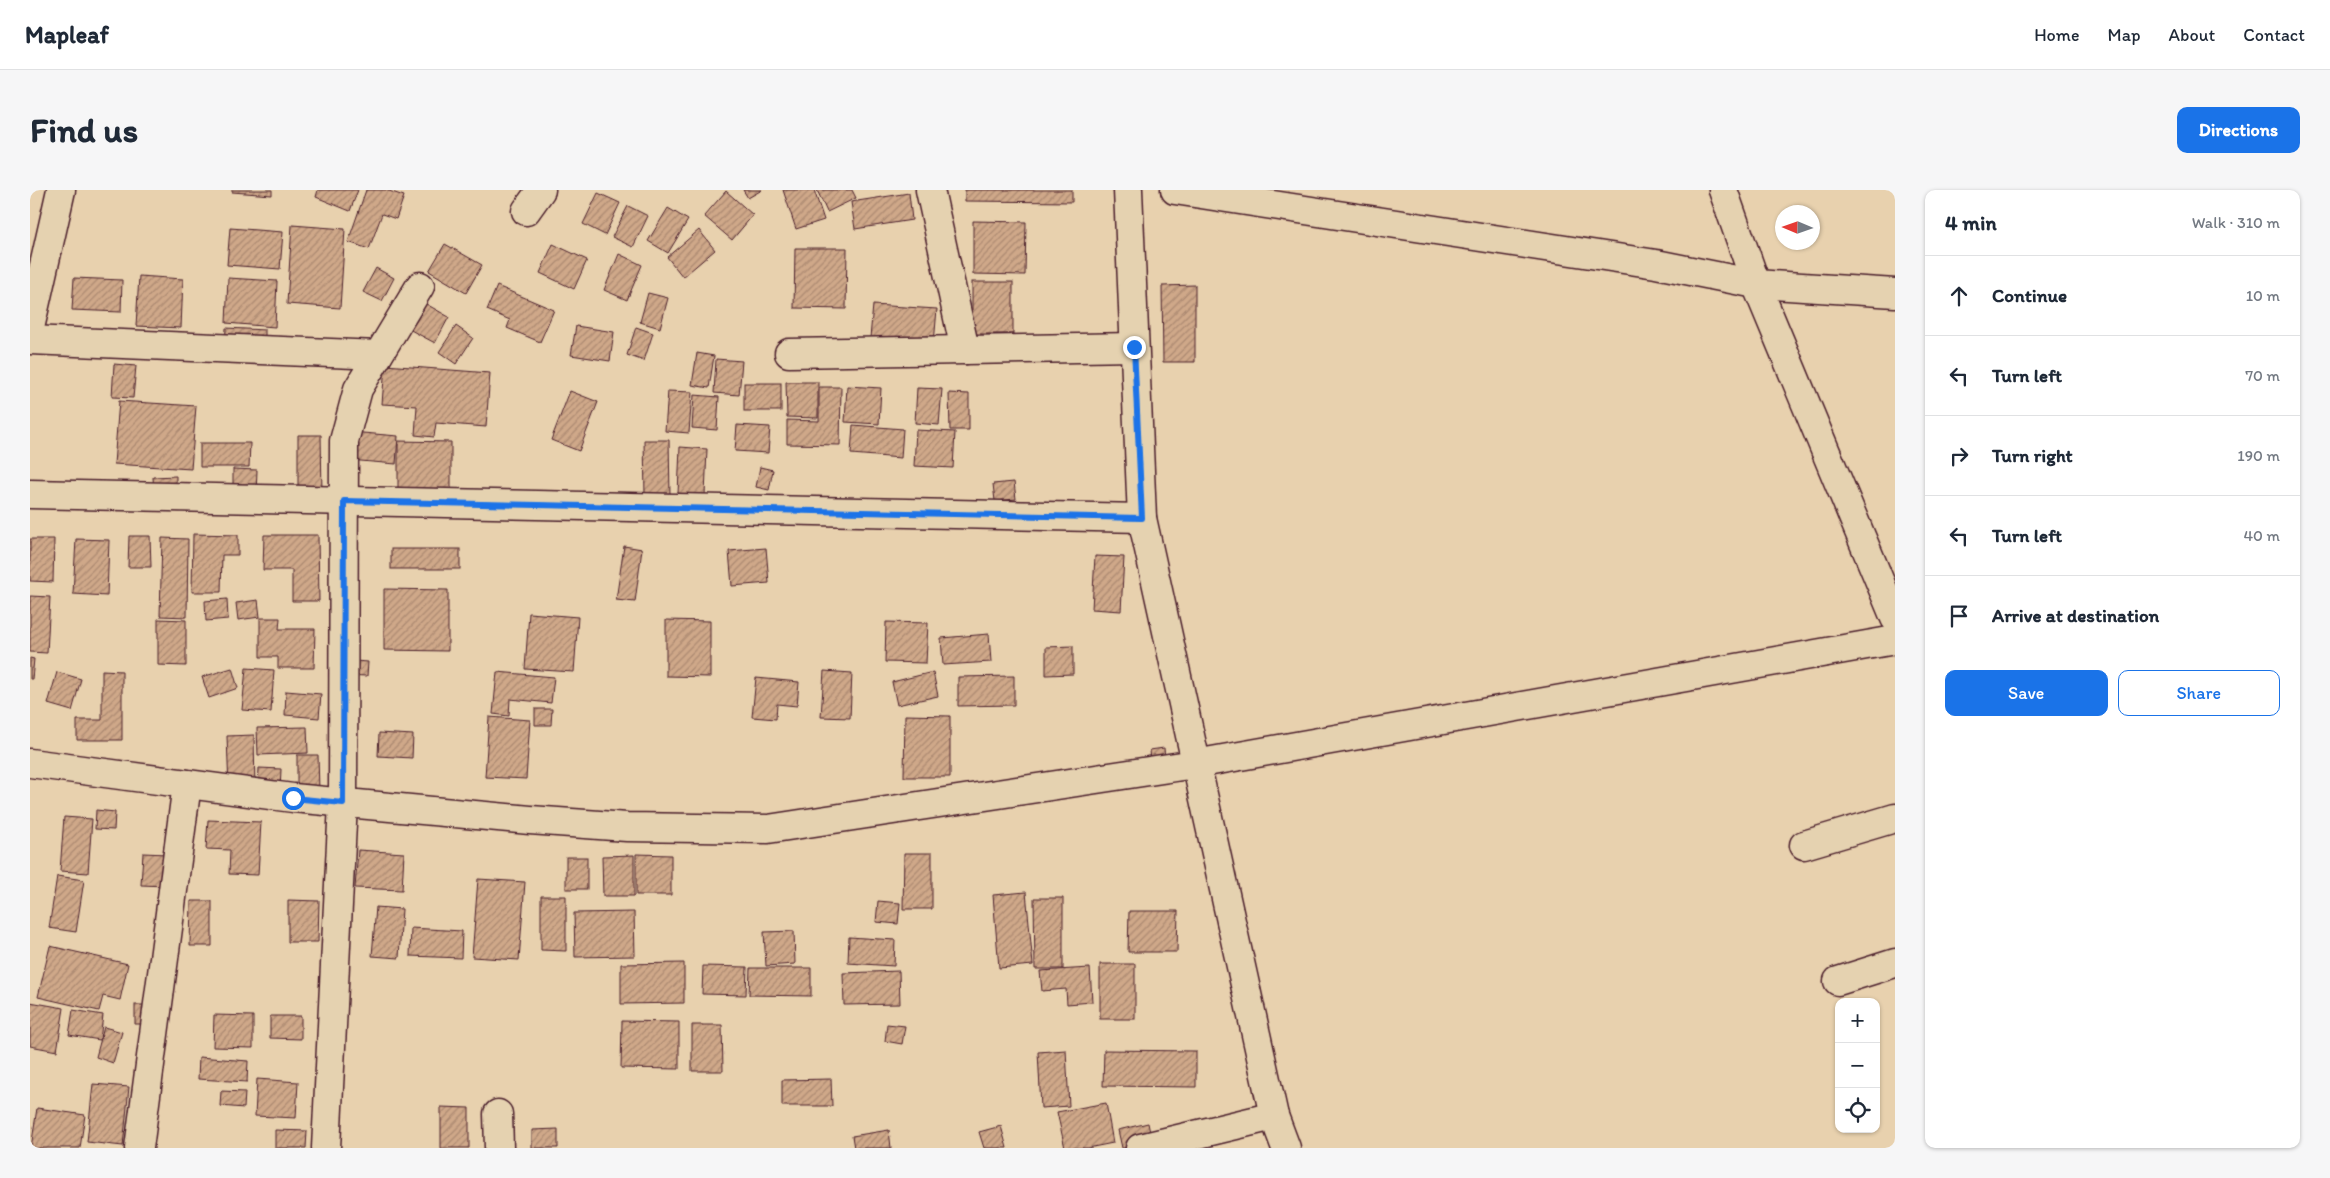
<!DOCTYPE html>
<meta charset="utf-8">
<style>
body{margin:0;font-family:Itim,sans-serif;background:#f6f6f7;color:#1f2937}
.controls{position:absolute;right:15px;bottom:15px;display:grid;overflow:hidden;border-radius:10px;box-shadow:0 1px 4px #0004}
.controls button{width:45px;height:45px;display:grid;place-items:center;padding:0;border:0;border-bottom:1px solid #e0e1e3;background:#fff;color:#1f2937;font:25px sans-serif}
.compass{position:absolute;left:1745px;top:15px;width:45px;height:45px;border-radius:50%;background:#fff;box-shadow:0 1px 4px #0004;rotate:272deg}
.stop{position:absolute;width:15px;height:15px;margin:-11px;border:4px solid #1a73e8;border-radius:50%;background:#fff}
.stop.end{background:#1a73e8;border-color:#fff;box-shadow:0 1px 5px #0008}
.list{margin:0;padding:0;list-style:none}
h2{display:flex;justify-content:space-between;align-items:center;height:65px;margin:0;padding:0 20px;font-size:21px}
h2 small{font-size:16px;font-weight:400;color:#747a83}
.list li{display:grid;grid-template-columns:32px 1fr auto;gap:15px;align-items:center;box-sizing:border-box;height:80px;padding:0 20px;border-top:1px solid #e0e1e3}
.list b{display:block;font-size:19px;white-space:nowrap}
.list em{font-size:16px;font-style:normal;color:#747a83}
.actions{display:flex;gap:10px;padding:15px 20px}
.actions a{flex:1;padding:11px 0;border:1px solid #1a73e8;border-radius:10px;text-align:center;font-size:18px;color:#1a73e8}
.actions .main{background:#1a73e8;color:#fff}
.icon{flex:none;width:28px;height:28px;fill:none;stroke:currentColor;stroke-width:2;stroke-linecap:round;stroke-linejoin:round}
.map{position:relative;flex:none;width:1865px;height:958px;overflow:hidden;border-radius:10px}
header{display:flex;align-items:center;gap:30px;box-sizing:border-box;height:70px;padding:0 25px;background:#fff;border-bottom:1px solid #e0e1e3}
header strong{font-size:24px}
nav{display:flex;gap:28px;margin-inline-start:auto;font-size:18px}
.intro{display:flex;align-items:center;justify-content:space-between;box-sizing:border-box;height:120px;padding:0 30px}
h1{margin:0;font-size:35px}
.button{padding:12px 22px;border-radius:10px;background:#1a73e8;color:#fff;font-size:18px;font-weight:700}
main{display:flex;gap:30px;padding:0 30px}
aside{flex:1;background:#fff;border-radius:10px;box-shadow:0 1px 4px #0004}
.map>svg:first-child{display:block}
.building{fill:url(#building-hatch);stroke:#4a1f2b}
.lines{fill:none;stroke-linecap:round;stroke-linejoin:round}
.minor-casing{stroke:#4a1f2b;stroke-width:31}
.minor{stroke:#e5d2b0;stroke-width:28}
.route{stroke:#1a73e8;stroke-width:6}
</style>
<header>
<strong>Mapleaf</strong>
<nav><a>Home</a><a>Map</a><a>About</a><a>Contact</a></nav>
</header>
<div class="intro"><h1>Find us</h1><a class="button">Directions</a></div>
<main>
<div class="map">
<svg width="1865" height="958" viewBox="0 0 1865 958">
<defs>
<pattern id="building-hatch" width="6" height="6" patternUnits="userSpaceOnUse" patternTransform="scale(1.25)"><rect width="6" height="6" fill="#cfa889"/><path d="M-1 1l2-2M0 6l6-6M5 7l2-2" fill="none" stroke="#aa8870"/></pattern>
</defs>
<rect width="100%" height="100%" fill="#e8d1ae"/>
<filter id="ink" filterUnits="userSpaceOnUse"><feTurbulence type="fractalNoise" baseFrequency=".02" numOctaves="2"/><feDisplacementMap in="SourceGraphic" scale="10" xChannelSelector="R" yChannelSelector="G"/><feConvolveMatrix kernelMatrix="1 2 1 2 8 2 1 2 1" color-interpolation-filters="sRGB"/></filter>
<g filter="url(#ink)">
<g class="building">
<path d="M202 0H242V5L202 2Z"/>
<path d="M288 0H328L320 21 286 7Z"/>
<path d="M336 0H356L374 6 366 29 352 24 339 59 318 52Z"/>
<path d="M713 0H732L718 8Z"/>
<path d="M753 0H784L794 30 766 39Z"/>
<path d="M787 0H822L826 8 797 22Z"/>
<path d="M935 0H1042V12L935 11Z"/>
<path d="M696 1 723 25 702 50 674 26Z"/>
<path d="M568 3 590 13 575 45 553 34Z"/>
<path d="M879 3 882 30 825 39 821 12Z"/>
<path d="M598 16 618 26 603 57 582 47Z"/>
<path d="M638 18 658 30 638 63 618 51Z"/>
<path d="M943 31 996 32 995 85 943 84Z"/>
<path d="M262 35 315 39 310 118 257 114Z"/>
<path d="M200 38 253 42 250 79 197 75Z"/>
<path d="M669 40 685 60 653 87 637 67Z"/>
<path d="M415 54 452 75 436 103 399 81Z"/>
<path d="M523 54 557 70 544 99 510 83Z"/>
<path d="M765 58H817L816 119 764 118Z"/>
<path d="M589 64 612 75 597 110 574 100Z"/>
<path d="M346 78 364 88 352 111 333 102Z"/>
<path d="M109 86 153 89 151 138 106 136Z"/>
<path d="M44 88 92 90 91 122 42 120Z"/>
<path d="M198 88 247 91 245 137 196 133Z"/>
<rect x="942" y="92" width="41" height="52"/>
<path d="M1165 95V172H1133L1132 96Z"/>
<path d="M467 96 524 120 510 152 477 138 480 130 457 120Z"/>
<path d="M618 103 638 108 630 138 610 132Z"/>
<path d="M389 110 419 127 405 153 375 137Z"/>
<path d="M843 115 907 119 904 153 840 148Z"/>
<path d="M426 136 443 148 426 174 409 162Z"/>
<path d="M546 136 584 142 580 171 541 165Z"/>
<path d="M606 137 623 143 614 171 597 165Z"/>
<path d="M196 138 235 140V157H195Z"/>
<path d="M667 163 684 166 679 198 662 195Z"/>
<path d="M686 169 712 171 709 205 684 203Z"/>
<path d="M84 174 106 176 103 208 82 207Z"/>
<path d="M355 175 460 183 456 237 406 233 404 247 385 245 387 216 352 214Z"/>
<path d="M756 192H788V228L757 227Z"/>
<rect x="714" y="193" width="37" height="28"/>
<path d="M817 196 851 198 849 234 815 232Z"/>
<path d="M789 197H811L810 255 757 254V230L789 231Z"/>
<path d="M887 198 912 199 909 235 885 233Z"/>
<path d="M540 201 568 212 549 261 521 250Z"/>
<path d="M638 201 662 202 659 243 635 241Z"/>
<path d="M919 203 939 204V240H920Z"/>
<path d="M664 205 689 207 687 240 662 238Z"/>
<path d="M89 211 166 216 161 279 84 274Z"/>
<path d="M707 235 740 237 738 263 705 261Z"/>
<path d="M823 235 873 239 871 268 821 264Z"/>
<path d="M886 240 925 242 923 278 884 276Z"/>
<path d="M321 242 368 246 366 274 319 270Z"/>
<path d="M268 245H291L292 304 268 305Z"/>
<path d="M614 250H639L640 306H615Z"/>
<path d="M368 251 421 252V303H368Z"/>
<path d="M170 253H220L219 277H170Z"/>
<path d="M650 257 677 259 675 305 648 304Z"/>
<path d="M730 277 743 280 739 300 726 297Z"/>
<path d="M203 279 227 280 226 305H203Z"/>
<path d="M146 286V304L124 305 123 287Z"/>
<path d="M984 292 986 309 965 311 963 294Z"/>
<path d="M163 344 208 345V365H192L191 402H162Z"/>
<path d="M234 345H288L289 411H262V380H233Z"/>
<path d="M99 346H120L121 377H98Z"/>
<path d="M132 348 158 349 157 427 130 426Z"/>
<path d="M0 349H24L23 392 0 391Z"/>
<path d="M46 349 79 350 77 406 43 404Z"/>
<path d="M594 356 612 359 605 412 586 410Z"/>
<path d="M736 358 739 393 702 396 699 361Z"/>
<rect x="361" y="359" width="69" height="20"/>
<path d="M1065 366 1094 367 1091 421 1062 419Z"/>
<path d="M354 399 418 400V461L354 460Z"/>
<path d="M0 406 20 407 17 463 0 462Z"/>
<path d="M197 409 198 429 176 431 175 411Z"/>
<path d="M228 410 230 427 208 430 206 413Z"/>
<path d="M499 423 548 427 544 482 495 479Z"/>
<path d="M230 428H250L249 439H285L284 478H248V467H230Z"/>
<path d="M128 429 156 430V476L128 475Z"/>
<path d="M636 430 680 431V487L636 486Z"/>
<path d="M856 432 898 433 896 473 855 472Z"/>
<path d="M959 444 961 472 913 475 911 448Z"/>
<path d="M1043 456V484L1016 485V457Z"/>
<path d="M0 468 4 469 2 489H0Z"/>
<path d="M312 470 338 472 337 486 312 485Z"/>
<path d="M202 478 208 498 179 508 172 487Z"/>
<path d="M216 478 244 480 241 522 212 520Z"/>
<path d="M72 480 92 481V550H47V530H72Z"/>
<path d="M794 481 822 483 820 528 791 527Z"/>
<path d="M27 482 51 489 42 521 18 514Z"/>
<path d="M467 482 524 487 521 513 480 509 479 526 463 524Z"/>
<path d="M903 482 908 506 867 515 862 492Z"/>
<path d="M984 486V515L928 516V487Z"/>
<path d="M726 488 769 492 767 516 747 514 746 529 722 527Z"/>
<path d="M256 501 291 504 289 528 255 525Z"/>
<path d="M505 519H522L521 535H505Z"/>
<path d="M875 525 920 526V587H874Z"/>
<path d="M459 527 500 530 496 589 455 587Z"/>
<path d="M277 537 278 563 228 565 227 538Z"/>
<path d="M349 543 383 545 382 568 348 566Z"/>
<path d="M224 545 225 600H199L197 546Z"/>
<path d="M1134 558 1136 580 1122 582 1120 560Z"/>
<path d="M267 565H288L289 601 267 600Z"/>
<path d="M229 578 251 579 250 602 228 601Z"/>
<path d="M66 620 85 622 84 640 65 639Z"/>
<path d="M34 627 62 629 58 683 30 681Z"/>
<path d="M178 630 231 632 228 685 199 684 200 660 176 659Z"/>
<path d="M328 660 374 663 372 700 325 698Z"/>
<path d="M113 663 137 664 135 696 111 695Z"/>
<path d="M874 663H902V719H873Z"/>
<path d="M606 664 641 665V705H606Z"/>
<path d="M604 665V706H573L572 666Z"/>
<rect x="536" y="667" width="21" height="32"/>
<path d="M27 686 54 690 46 742 19 738Z"/>
<path d="M448 689 495 692 489 770 442 767Z"/>
<path d="M996 702 1003 775 969 778 963 705Z"/>
<path d="M511 706H536V761L511 760Z"/>
<path d="M1004 708H1033V779H1005Z"/>
<path d="M258 710 289 711 288 752H258Z"/>
<path d="M161 711H182V756H160Z"/>
<path d="M848 711 870 713 868 734 846 732Z"/>
<path d="M346 717 372 719 369 768 342 766Z"/>
<path d="M1099 721H1148L1147 762H1098Z"/>
<path d="M604 722 605 766 545 767 544 723Z"/>
<path d="M381 738 432 741 431 768 380 766Z"/>
<path d="M764 741 765 774 736 776 734 742Z"/>
<path d="M819 747 865 750 864 776 818 773Z"/>
<path d="M20 756 98 774 90 810 73 806 69 821 8 807Z"/>
<path d="M654 773V813L591 814V774Z"/>
<rect x="1070" y="774" width="35" height="55"/>
<path d="M673 776 717 777 716 805 672 804Z"/>
<path d="M720 778H781V806L719 805Z"/>
<path d="M1060 778 1062 812 1037 814 1036 799 1012 801 1010 781Z"/>
<path d="M869 781 870 814 814 815 813 783Z"/>
<path d="M0 812 34 818 27 861 0 856Z"/>
<rect x="105" y="815" width="20" height="19"/>
<path d="M43 820 73 825 70 850 39 845Z"/>
<path d="M184 825 223 826V858L183 857Z"/>
<path d="M240 826H271V849L240 848Z"/>
<path d="M592 831 649 832V879L591 878Z"/>
<path d="M857 834 875 836 872 854 855 851Z"/>
<path d="M662 835H692L693 881H662Z"/>
<path d="M74 837 92 842 83 873 66 867Z"/>
<path d="M1036 860 1039 916 1011 918 1008 862Z"/>
<path d="M1074 860 1166 861V897L1073 896Z"/>
<path d="M169 867 218 871 217 892 168 889Z"/>
<path d="M227 889 268 892 266 928 225 926Z"/>
<path d="M801 889 802 916H752V890Z"/>
<path d="M63 894 99 897 93 956 57 952Z"/>
<path d="M191 901 215 902 214 918 190 916Z"/>
<path d="M1076 913 1083 953 1058 958H1035L1027 922Z"/>
<path d="M411 917 439 918V958H411Z"/>
<path d="M7 918 55 925 50 958H1Z"/>
<path d="M1118 933 1123 957 1092 958 1088 940Z"/>
<path d="M971 936 977 958H954L949 942Z"/>
<path d="M528 939V958H502V940Z"/>
<path d="M245 940 277 941 276 958H245Z"/>
<path d="M859 940 861 958H824L822 946Z"/>
</g>
<g class="lines">
<g class="minor-casing">
<g id="minor">
<path d="M900 0 935 160"/>
<path d="M1098 0 1112 328 1244 926 1256 958"/>
<path d="M1145 0 1626 74 1726 94 1865 103"/>
<path d="M1693 0 1726 94 1865 428"/>
<path d="M496 21 511 0"/>
<path d="M0 138 31 0"/>
<path d="M0 150 348 165"/>
<path d="M759 163 1104 157"/>
<path d="M0 304 1112 328"/>
<path d="M0 573 263 608 500 630 597 637 738 639 1165 574 1865 450"/>
<path d="M1774 655 1865 628"/>
<path d="M1808 791 1865 773"/>
<path d="M468 924 469 958"/>
<path d="M109 958 157 594"/>
<path d="M296 958 313 613 314 251 328 199 390 96"/>
<path d="M1110 958 1244 926"/>
</g>
</g>
<use href="#minor" class="minor"/>
</g>
</g>
<g class="lines" filter="url(#ink)">
<path class="route" d="M263 608 313 613 314 311 1112 328 1104 157"/>
</g>
</svg>
<div class="controls">
<button>+</button>
<button>−</button>
<button><svg class="icon" aria-label="locate" viewBox="0 0 24 24"><circle cx="12" cy="12" r="6"/><path d="M12 2v4M12 18v4M2 12h4M18 12h4"/></svg></button>
</div>
<svg class="compass" viewBox="-18 -18 36 36"><path d="M0-13l5 13h-10z" fill="#e53935"/><path d="M0 13l5-13h-10z" fill="#747a83"/></svg>
<div class="stop" style="left:263px;top:608px"></div>
<div class="stop end" style="left:1104px;top:157px"></div>
</div>
<aside>
<h2>4 min<small>Walk · 310 m</small></h2>
<ul class="list">
<li><svg class="icon" aria-label="ahead" viewBox="0 0 24 24"><path d="M12 20V5M6 11l6-6 6 6"/></svg><div><b>Continue</b></div><em>10 m</em></li>
<li><svg class="icon" aria-label="left" viewBox="0 0 24 24"><path d="M17 20v-9H6M10 6l-5 5 5 5"/></svg><div><b>Turn left</b></div><em>70 m</em></li>
<li><svg class="icon" aria-label="right" viewBox="0 0 24 24"><path d="M7 20v-9h11M14 6l5 5-5 5"/></svg><div><b>Turn right</b></div><em>190 m</em></li>
<li><svg class="icon" aria-label="left" viewBox="0 0 24 24"><path d="M17 20v-9H6M10 6l-5 5 5 5"/></svg><div><b>Turn left</b></div><em>40 m</em></li>
<li><svg class="icon" aria-label="arrive" viewBox="0 0 24 24"><path d="M6 21V4h12l-3 4 3 4H6"/></svg><div><b>Arrive at destination</b></div></li>
</ul>
<div class="actions"><a class="main">Save</a><a>Share</a></div>
</aside>
</main>
